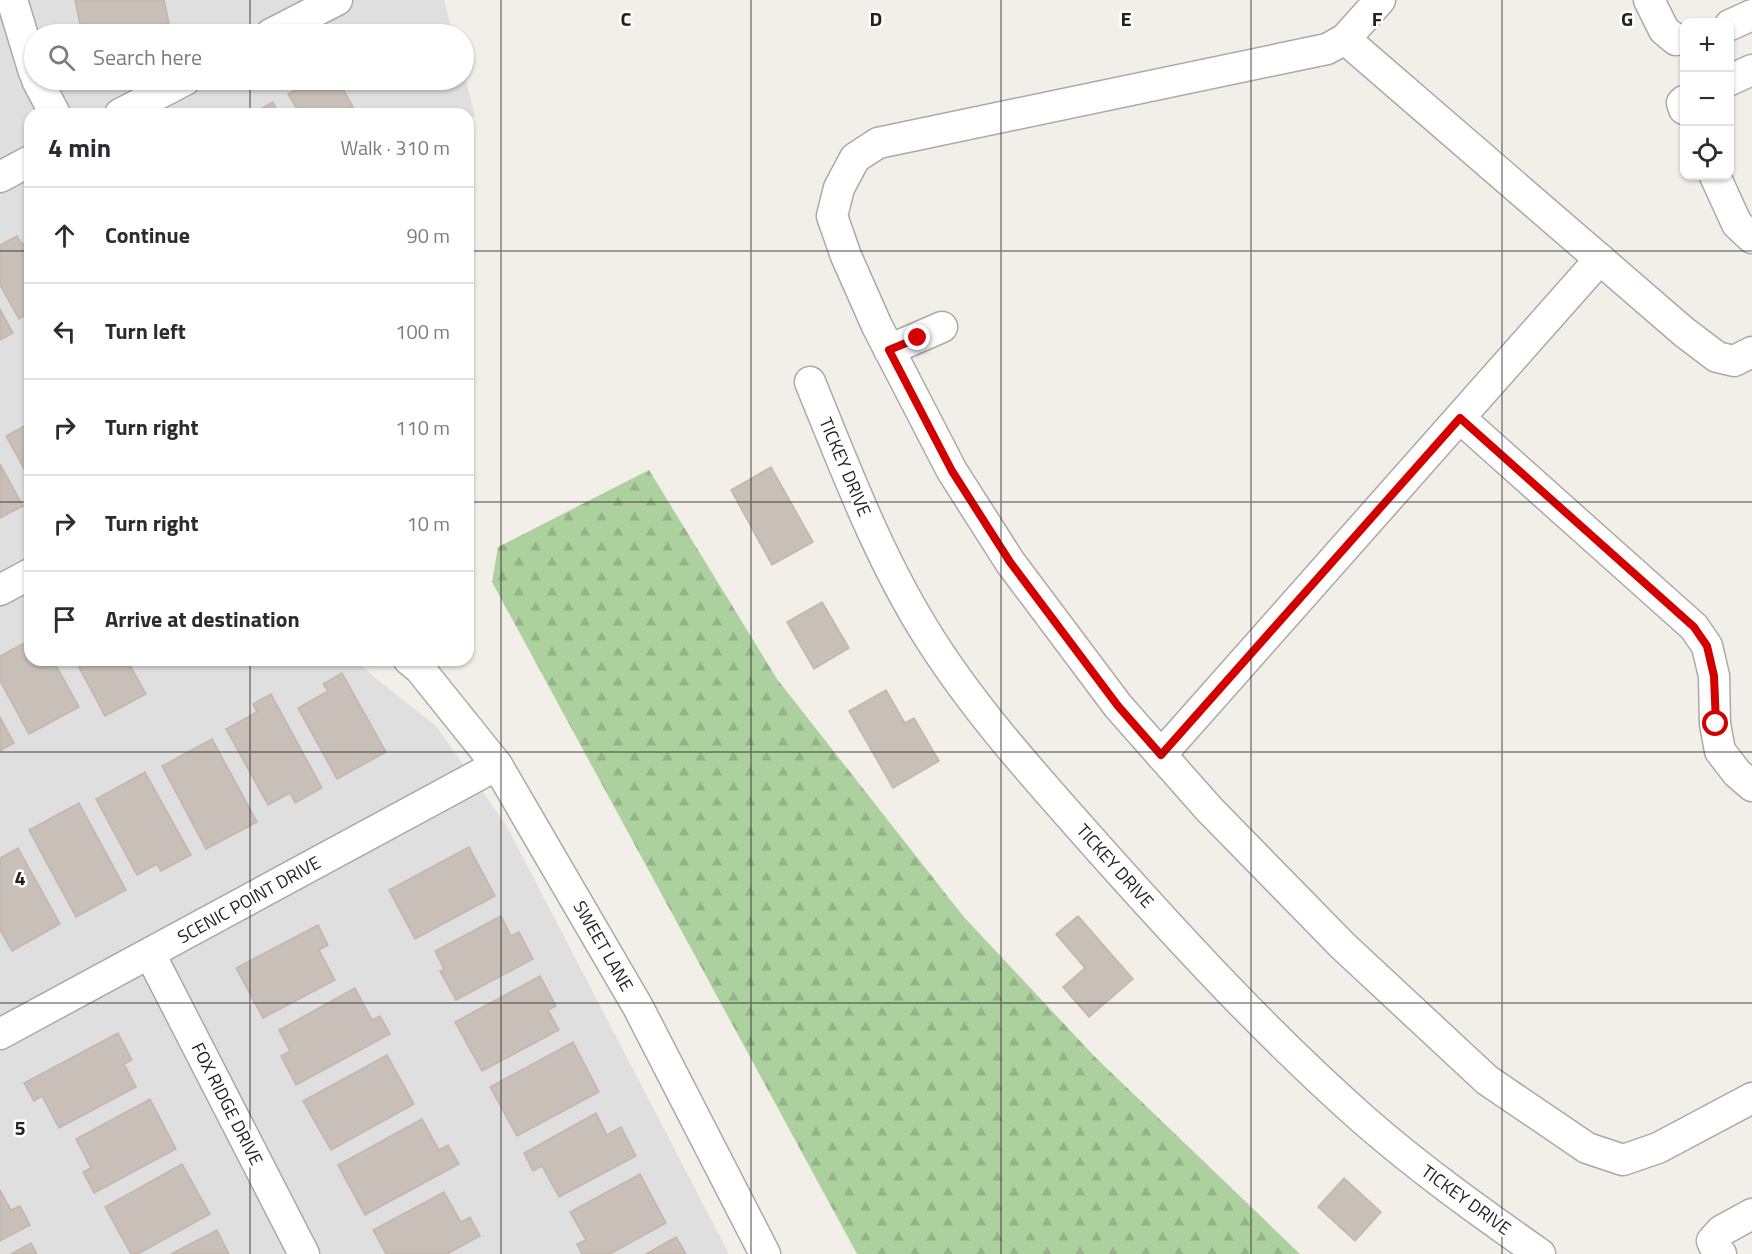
<!DOCTYPE html>
<meta charset="utf-8">
<style>
body{margin:0;font-family:"Titillium Web",sans-serif;background:#f7f7f7;color:#2b2b33}
.controls{position:absolute;right:18px;top:18px;display:grid;overflow:hidden;border-radius:12px;box-shadow:0 2px 4px #0004}
.controls button{width:54px;height:54px;display:grid;place-items:center;padding:0;border:0;border-bottom:2px solid #e1e1e2;background:#fff;color:#2b2b33;font:30px sans-serif}
.stop{position:absolute;width:18px;height:18px;margin:-14px;border:4px solid #d40000;border-radius:50%;background:#fff}
.stop.end{background:#d40000;border-color:#fff;box-shadow:0 2px 6px #0008}
.list{margin:0;padding:0;list-style:none}
h2{display:flex;justify-content:space-between;align-items:center;height:78px;margin:0;padding:0 24px;font-size:26px}
h2 small{font-size:20px;font-weight:400;color:#7c7c81}
.list li{display:grid;grid-template-columns:39px 1fr auto;gap:18px;align-items:center;box-sizing:border-box;height:96px;padding:0 24px;border-top:2px solid #e1e1e2}
.list b{display:block;font-size:22px;white-space:nowrap}
.list em{font-size:20px;font-style:normal;color:#7c7c81}
.icon{flex:none;width:33px;height:33px;fill:none;stroke:currentColor;stroke-width:2;stroke-linecap:round;stroke-linejoin:round}
.map{position:relative;flex:none;width:1752px;height:1254px;overflow:hidden}
.search{position:absolute;background:#fff;box-shadow:0 2px 4px #0004;left:24px;top:24px;width:450px;height:66px;display:flex;align-items:center;gap:15px;box-sizing:border-box;padding:0 21px;border-radius:33px;color:#7c7c81;font-size:22px}
.panel{position:absolute;background:#fff;box-shadow:0 2px 4px #0004;left:24px;top:108px;width:450px;height:558px;border-radius:18px}
.map>svg:first-child{display:block}
.residential{fill:#e0dfdf}
.forest{fill:url(#forest-firs)}
.building{fill:#c7bfb8;stroke:#c4b6ab;stroke-width:1.5}
.lines{fill:none;stroke-linecap:round;stroke-linejoin:round}
.minor-casing{stroke:#a9a9a9;stroke-width:33}
.minor{stroke:#fff;stroke-width:30}
.route{stroke:#d40000;stroke-width:8}
.grid{fill:none;stroke:#222;stroke-width:1.5;stroke-opacity:0.55}
.labels{text-anchor:middle;stroke-width:5;stroke-linejoin:round;paint-order:stroke}
.street-label{font-size:18px;fill:#222;stroke:#fff}
.grid-label{font-size:20px;text-anchor:middle;font-weight:bold;fill:#222;stroke:#fff;stroke-width:5;stroke-linejoin:round;paint-order:stroke}
</style>
<div class="map">
<svg width="1752" height="1254" viewBox="0 0 1752 1254">
<defs>
<pattern id="forest-firs" width="22" height="20" patternUnits="userSpaceOnUse" patternTransform="scale(1.5)"><rect width="22" height="20" fill="#add19e"/><path d="M5 1l3.5 6h-7zM16 11l3.5 6h-7z" fill="#95b388"/></pattern>
</defs>
<rect width="100%" height="100%" fill="#f2efe9"/>
<path class="residential" d="M0 0H444L453 34H34V80H464V73L475 116 468 121V114H30V660H356L374 677 436 726 506 825 729 1254H0Z"/>
<path class="forest" d="M649 470 777 679 963 916 1095 1057 1300 1254H857L492 582 498 547Z"/>
<g class="building">
<path d="M75 0H164L169 23 113 34H82Z"/>
<path d="M314 80H338L357 114H300L288 94Z"/>
<path d="M273 102 279 114H251Z"/>
<path d="M17 236 22 244 30 240V313L19 319 0 285V245Z"/>
<path d="M0 309 13 333 0 340Z"/>
<path d="M30 423V479L6 436Z"/>
<path d="M0 464 23 506 0 518Z"/>
<path d="M771 467 813 542 772 565 731 490Z"/>
<path d="M822 602 849 648 814 669 787 622Z"/>
<path d="M30 640V660H53L79 707 29 734 0 681V656Z"/>
<path d="M75 660H127L146 694 105 716Z"/>
<path d="M342 673 386 752 337 779 298 708 328 691 323 684Z"/>
<path d="M886 690 905 723 914 718 939 761 893 788 849 711Z"/>
<path d="M271 694 322 788 295 803 290 793 268 805 226 729 257 712 253 704Z"/>
<path d="M0 717 14 743 0 751Z"/>
<path d="M212 739 257 822 206 849 162 766Z"/>
<path d="M145 772 191 855 161 871 157 864 137 875 96 799Z"/>
<path d="M79 803 126 890 76 917 29 830Z"/>
<path d="M469 847 495 896 415 939 389 890Z"/>
<path d="M18 848 60 924 12 951 0 930V858Z"/>
<path d="M501 916 511 936 519 932 533 959 456 1000 440 971 444 969 435 951Z"/>
<path d="M1078 916 1133 979 1089 1017 1063 987 1085 968 1056 934Z"/>
<path d="M318 925 328 945 319 950 335 980 263 1018 236 968Z"/>
<path d="M540 976 556 1006 548 1010 559 1030 482 1071 455 1022Z"/>
<path d="M355 988 372 1020 380 1016 390 1034 296 1085 281 1056 290 1051 279 1030Z"/>
<path d="M118 1033 132 1060 124 1064 136 1087 59 1128 42 1096 34 1101 24 1083Z"/>
<path d="M573 1042 599 1092 517 1136 490 1087Z"/>
<path d="M387 1055 414 1104 331 1150 303 1101Z"/>
<path d="M150 1099 176 1149 94 1193 83 1172 91 1168 76 1139Z"/>
<path d="M596 1113 607 1135 621 1127 636 1156 559 1197 542 1166 533 1171 524 1153Z"/>
<path d="M422 1119 439 1150 448 1145 459 1164 365 1215 338 1165Z"/>
<path d="M182 1164 210 1214 138 1254H131L105 1207Z"/>
<path d="M640 1174 666 1223 610 1254H582L577 1244 586 1240 570 1212Z"/>
<path d="M1344 1178 1381 1212 1355 1241 1318 1207Z"/>
<path d="M0 1190 11 1210 20 1206 30 1225 0 1241Z"/>
<path d="M444 1192 461 1222 470 1217 480 1236 447 1254H386L373 1230Z"/>
<path d="M217 1230 229 1254H171Z"/>
<path d="M676 1237 686 1254H646Z"/>
<path d="M31 1243 37 1254H11Z"/>
</g>
<g class="lines">
<g class="minor-casing">
<g id="minor">
<path d="M12 0 34 72"/>
<path d="M1380 0 1345 39 1684 332 1717 357 1734 361 1752 352"/>
<path d="M1649 0 1664 30 1676 40 1684 39"/>
<path d="M1730 25 1752 15"/>
<path d="M271 34 337 0"/>
<path d="M1345 39 1327 49 878 143 855 158 839 188 832 216 846 256 877 326 952 471 1010 562 1118 706 1209 809 1343 946 1487 1080 1587 1148 1623 1160 1658 1148 1752 1098"/>
<path d="M37 80 55 114"/>
<path d="M1730 80 1752 70"/>
<path d="M1684 101 1682 103 1684 109"/>
<path d="M120 114 185 80"/>
<path d="M1715 176 1737 224 1752 238"/>
<path d="M0 177 30 161"/>
<path d="M889 350 942 327"/>
<path d="M810 382C846 470 879 559 930 639 979 716 1041 783 1101 851 1185 945 1270 1037 1365 1121 1420 1169 1480 1212 1540 1254"/>
<path d="M1460 418 1694 627 1707 646 1714 676 1715 724 1720 751 1737 773 1752 786"/>
<path d="M0 590 30 574"/>
<path d="M409 660 420 669 497 765 638 1007 765 1254"/>
<path d="M1161 755 1600 259"/>
<path d="M150 954 304 1254"/>
<path d="M0 1034 497 765"/>
<path d="M1721 1254 1717 1252 1712 1241 1721 1231 1752 1214"/>
</g>
</g>
<use href="#minor" class="minor"/>
</g>
<g class="lines">
<path class="route" d="M918 338 889 350 952 471 1010 562 1118 706 1161 755 1460 418 1694 627 1707 646 1714 676 1716 724"/>
</g>
<path class="grid" d="M250 0V34M501 0V1254M751 0V1254M1001 0V1254M1251 0V1254M1502 0V1254M250 80V114M0 251H30M468 251H1752M0 502H30M468 502H1752M250 660V1254M0 752H1752M0 1003H1752"/>
<g class="labels">
<g class="street-label">
<text transform="translate(845 467) rotate(67)" y="6">TICKEY DRIVE</text>
<text transform="translate(1115 866) rotate(48)" y="6">TICKEY DRIVE</text>
<text transform="translate(249 900) rotate(-29)" y="6">SCENIC POINT DRIVE</text>
<text transform="translate(603 946) rotate(60)" y="6">SWEET LANE</text>
<text transform="translate(227 1104) rotate(63)" y="6">FOX RIDGE DRIVE</text>
<text transform="translate(1466 1200) rotate(36)" y="6">TICKEY DRIVE</text>
</g>
</g>
<g class="grid-label">
<text x="626" y="26">C</text>
<text x="876" y="26">D</text>
<text x="1126" y="26">E</text>
<text x="1377" y="26">F</text>
<text x="1627" y="26">G</text>
<text x="20" y="885">4</text>
<text x="20" y="1135">5</text>
</g>
</svg>
<div class="controls">
<button>+</button>
<button>−</button>
<button><svg class="icon" aria-label="locate" viewBox="0 0 24 24"><circle cx="12" cy="12" r="6"/><path d="M12 2v4M12 18v4M2 12h4M18 12h4"/></svg></button>
</div>
<div class="stop" style="left:1716px;top:724px"></div>
<div class="stop end" style="left:918px;top:338px"></div>
<div class="search"><svg class="icon" aria-label="search" viewBox="0 0 24 24"><circle cx="10" cy="10" r="6"/><path d="M15 15l6 6"/></svg>Search here</div>
<section class="panel">
<h2>4 min<small>Walk · 310 m</small></h2>
<ul class="list">
<li><svg class="icon" aria-label="ahead" viewBox="0 0 24 24"><path d="M12 20V5M6 11l6-6 6 6"/></svg><div><b>Continue</b></div><em>90 m</em></li>
<li><svg class="icon" aria-label="left" viewBox="0 0 24 24"><path d="M17 20v-9H6M10 6l-5 5 5 5"/></svg><div><b>Turn left</b></div><em>100 m</em></li>
<li><svg class="icon" aria-label="right" viewBox="0 0 24 24"><path d="M7 20v-9h11M14 6l5 5-5 5"/></svg><div><b>Turn right</b></div><em>110 m</em></li>
<li><svg class="icon" aria-label="right" viewBox="0 0 24 24"><path d="M7 20v-9h11M14 6l5 5-5 5"/></svg><div><b>Turn right</b></div><em>10 m</em></li>
<li><svg class="icon" aria-label="arrive" viewBox="0 0 24 24"><path d="M6 21V4h12l-3 4 3 4H6"/></svg><div><b>Arrive at destination</b></div></li>
</ul>
</section>
</div>
